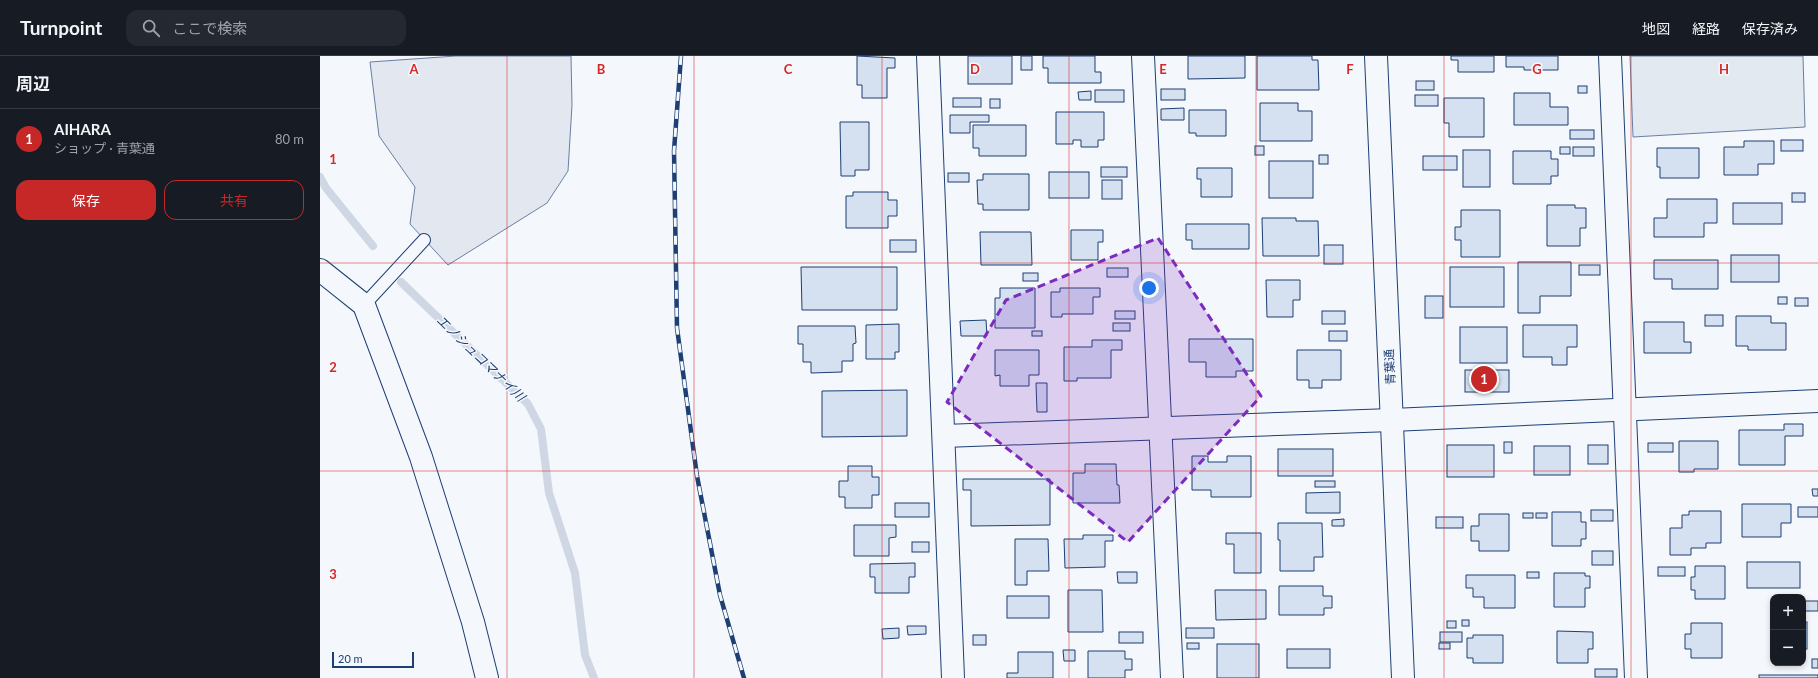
<!DOCTYPE html>
<html lang="ja">
<meta charset="utf-8">
<style>
body{margin:0;font-family:Lato,"Noto Sans JP",sans-serif;background:#242831;color:#f1f3f6}
.controls{position:absolute;right:12px;bottom:12px;display:grid;overflow:hidden;border-radius:8px;box-shadow:0 2px 6px #0003}
.controls button{width:36px;height:36px;display:grid;place-items:center;padding:0;border:0;border-bottom:1px solid #363941;background:#171b24;color:#f1f3f6;font:20px sans-serif}
.scale{position:absolute;left:12px;bottom:10px;width:82px;box-sizing:border-box;padding-left:4px;border:2px solid #1d3f73;border-top:0;font-size:11px;line-height:14px;white-space:nowrap;color:#1d3f73;-webkit-text-stroke:3px #f4f7fb;paint-order:stroke}
.you{position:absolute;left:829px;top:232px;width:14px;height:14px;margin:-10px;border:3px solid #fff;border-radius:50%;background:#1a73e8;box-shadow:0 0 0 6px #1a73e833}
.badge{display:grid;place-items:center;width:26px;height:26px;border-radius:50%;background:#c62828;color:#fff;font-size:13px;font-weight:700}
.pin{position:absolute;translate:-50% -50%;border:2px solid #fff;box-shadow:0 1px 4px #0006}
.list{margin:0;padding:0;list-style:none}
h2{display:flex;justify-content:space-between;align-items:center;height:52px;margin:0;padding:0 16px;font-size:17px}
h2 small{font-size:13px;font-weight:400;color:#9ea1a6}
.list li{display:grid;grid-template-columns:26px 1fr auto;gap:12px;align-items:center;box-sizing:border-box;height:60px;padding:0 16px;border-top:1px solid #363941}
.list b{display:block;font-size:15px;white-space:nowrap}
.list p{margin:0;font-size:13px;white-space:nowrap;color:#9ea1a6}
.list em{font-size:13px;font-style:normal;color:#9ea1a6}
.actions{display:flex;gap:8px;padding:12px 16px}
.actions a{flex:1;padding:9px 0;border:1px solid #c62828;border-radius:12px;text-align:center;font-size:14px;color:#c62828}
.actions .main{background:#c62828;color:#fff}
.icon{flex:none;width:22px;height:22px;fill:none;stroke:currentColor;stroke-width:2;stroke-linecap:round;stroke-linejoin:round}
.map{position:relative;flex:none;width:1498px;height:622px;overflow:hidden}
header{display:flex;align-items:center;gap:24px;box-sizing:border-box;height:56px;padding:0 20px;background:#171b24;border-bottom:1px solid #363941}
header strong{font-size:19px}
nav{display:flex;gap:22px;margin-inline-start:auto;font-size:14px}
.search{width:280px;height:36px;background:#242831;display:flex;align-items:center;gap:10px;box-sizing:border-box;padding:0 14px;border-radius:12px;color:#9ea1a6;font-size:15px}
main{display:flex}
aside{flex:1;background:#171b24}
.map>svg:first-child{display:block}
.green{fill:#e3e9f0;stroke:#687fa3}
.parking{fill:#e3e8f0;stroke:#687fa3}
.lines{fill:none;stroke-linecap:round;stroke-linejoin:round}
.stream{stroke:#cfd7e4;stroke-width:8}
.building{fill:#d5e0f0;stroke:#1d3f73}
.lane-casing{stroke:#1d3f73;stroke-width:14}
.street-casing{stroke:#1d3f73;stroke-width:24}
.secondary-casing{stroke:#1d3f73;stroke-width:24}
.lane{stroke:#f4f7fb;stroke-width:12}
.street{stroke:#f4f7fb;stroke-width:22}
.secondary{stroke:#f4f7fb;stroke-width:22}
.rail-casing{stroke:#1d3f73;stroke-width:4.5}
.rail{stroke:#f4f7fb;stroke-width:3;stroke-dasharray:9;stroke-linecap:butt}
.marked{fill:#7b2cbf;fill-opacity:0.2;stroke:#7b2cbf;stroke-width:3;stroke-dasharray:8 5;stroke-linejoin:round}
.grid{fill:none;stroke:#d62828;stroke-width:1;stroke-opacity:0.55}
.labels{text-anchor:middle;stroke-width:3;stroke-linejoin:round;paint-order:stroke}
.street-label{font-size:12px;fill:#1d3f73;stroke:#f4f7fb}
.water-label{font-size:13px;font-style:italic;fill:#1d3f73;stroke:#f4f7fb}
.grid-label{font-size:13px;text-anchor:middle;font-weight:bold;fill:#d62828;stroke:#f4f7fb;stroke-width:3;stroke-linejoin:round;paint-order:stroke}
</style>
<header>
<strong>Turnpoint</strong>
<div class="search"><svg class="icon" aria-label="search" viewBox="0 0 24 24"><circle cx="10" cy="10" r="6"/><path d="M15 15l6 6"/></svg>ここで検索</div>
<nav><a>地図</a><a>経路</a><a>保存済み</a></nav>
</header>
<main>
<aside>
<h2>周辺<small></small></h2>
<ul class="list">
<li><span class="badge">1</span><div><b>AIHARA</b><p>ショップ · 青葉通</p></div><em>80 m</em></li>
</ul>
<div class="actions"><a class="main">保存</a><a>共有</a></div>
</aside>
<div class="map">
<svg width="1498" height="622" viewBox="0 0 1498 622">
<rect width="100%" height="100%" fill="#f4f7fb"/>
<path class="green" d="M1310 0H1483L1485 71 1313 81Z"/>
<path class="parking" d="M136 0H251L252 49 248 115 227 147 128 209 90 168 95 131 59 80 50 6Z"/>
<g class="lines">
<g class="stream">
<path d="M0 121 6 132 53 190"/>
<path d="M81 226 208 348 221 373 229 437 255 517 265 599 274 622"/>
</g>
</g>
<g class="building">
<path d="M537 0 575 2V12H567V42H542V29H537Z"/>
<rect x="648" y="0" width="44" height="28"/>
<rect x="701" y="0" width="11" height="14"/>
<path d="M723 0H775V16H781V27H728V12H723Z"/>
<path d="M868 0H925V22L868 23Z"/>
<path d="M937 0H992V4H998L999 34H937Z"/>
<path d="M1131 0H1174V16H1138V4H1131Z"/>
<path d="M1186 0H1238V14H1204V11H1186Z"/>
<rect x="1096" y="25" width="18" height="9"/>
<rect x="1258" y="30" width="9" height="7"/>
<rect x="841" y="33" width="24" height="11"/>
<rect x="775" y="34" width="29" height="12"/>
<path d="M771 35V44H759L758 36Z"/>
<path d="M1194 37H1230V51H1248V69H1194Z"/>
<rect x="1095" y="39" width="23" height="11"/>
<rect x="633" y="42" width="28" height="9"/>
<path d="M1124 42H1164V81H1129V67H1124Z"/>
<rect x="670" y="43" width="10" height="9"/>
<path d="M940 47H978V55H992V85H940Z"/>
<path d="M864 52V64H841V53Z"/>
<path d="M869 54H906V80H876V77H869Z"/>
<path d="M736 56H784V84H778V91H761V84H753V88H736Z"/>
<path d="M630 59H669V66H650V77H630Z"/>
<path d="M520 66H549V114H535V120H521Z"/>
<path d="M653 69H706V100H659V92H653Z"/>
<rect x="1250" y="74" width="24" height="9"/>
<rect x="1461" y="84" width="22" height="11"/>
<path d="M1424 85H1454V108H1438V119H1404V91H1424Z"/>
<rect x="935" y="90" width="9" height="9"/>
<rect x="1240" y="91" width="10" height="7"/>
<rect x="1253" y="91" width="21" height="9"/>
<path d="M1337 92H1379V122H1340V111H1337Z"/>
<rect x="1143" y="94" width="27" height="37"/>
<path d="M1193 95H1231V103H1238V120H1231V128H1193Z"/>
<rect x="999" y="99" width="9" height="9"/>
<rect x="1103" y="100" width="34" height="14"/>
<rect x="949" y="105" width="44" height="37"/>
<rect x="781" y="111" width="26" height="10"/>
<path d="M877 112H912V141H881V123H877Z"/>
<rect x="729" y="116" width="40" height="26"/>
<rect x="628" y="117" width="21" height="9"/>
<path d="M663 118H709V154H663V148H658L657 124H663Z"/>
<rect x="782" y="124" width="20" height="19"/>
<path d="M533 136H568V144H577V160H568V172H526V140H533Z"/>
<rect x="1472" y="137" width="13" height="9"/>
<path d="M1347 143H1397V167H1384V181H1334V162H1347Z"/>
<rect x="1413" y="147" width="49" height="21"/>
<path d="M1227 149H1255V152H1266V172H1260V190H1227Z"/>
<path d="M1141 154H1180V201H1141V184H1135V171H1141Z"/>
<path d="M942 162H976V165H998L999 200H943Z"/>
<path d="M866 168H929V193H872V184H866Z"/>
<path d="M751 174H783V186H778V204H751Z"/>
<path d="M660 176H711L712 209H661Z"/>
<rect x="570" y="184" width="26" height="12"/>
<rect x="1004" y="189" width="19" height="19"/>
<rect x="1411" y="199" width="48" height="27"/>
<path d="M1334 204H1398V233H1352V223H1334Z"/>
<path d="M1198 206H1251V240H1220V257H1198Z"/>
<rect x="1259" y="209" width="21" height="10"/>
<path d="M481 211H577V254H482Z"/>
<rect x="1130" y="211" width="54" height="40"/>
<rect x="787" y="212" width="21" height="9"/>
<rect x="703" y="217" width="15" height="8"/>
<path d="M946 224H980V244H973V261H947Z"/>
<path d="M680 232H715V272H675V242H680Z"/>
<path d="M740 232H780V241H773V258H742V261H731V236H740Z"/>
<rect x="1105" y="240" width="18" height="22"/>
<rect x="1458" y="241" width="9" height="7"/>
<rect x="1475" y="242" width="13" height="8"/>
<rect x="795" y="255" width="20" height="8"/>
<rect x="1002" y="255" width="23" height="13"/>
<rect x="1385" y="259" width="18" height="11"/>
<path d="M1416 260H1451V267H1466V294H1428V290H1416Z"/>
<path d="M666 264 667 280H641L640 265Z"/>
<path d="M1324 266H1364V286H1371V297H1324Z"/>
<rect x="793" y="267" width="17" height="8"/>
<path d="M579 268V296H575V303H546V269Z"/>
<path d="M1203 269H1257V291H1247V309H1232V301H1203Z"/>
<path d="M478 270H535L536 287 533 288V305H522V316L491 317V306H483V288H478Z"/>
<rect x="1140" y="271" width="47" height="36"/>
<rect x="712" y="275" width="10" height="5"/>
<rect x="1009" y="275" width="18" height="10"/>
<path d="M869 283H933V315H916V321H886V306H869Z"/>
<path d="M772 284H802V294H791V322H757V325H744V291H772Z"/>
<path d="M675 294H719V319H709V330H680V319L675 320Z"/>
<path d="M977 294H1021V324H1002V332H989V324H977Z"/>
<rect x="1145" y="314" width="44" height="22"/>
<path d="M716 327H727V356H717Z"/>
<path d="M587 334V380L502 381V335Z"/>
<path d="M1464 368H1483V380H1465V409H1419V374H1464Z"/>
<path d="M1359 385H1398V413H1374V416H1359Z"/>
<rect x="1184" y="386" width="8" height="11"/>
<rect x="1328" y="387" width="25" height="9"/>
<rect x="1127" y="389" width="47" height="32"/>
<rect x="1268" y="389" width="20" height="19"/>
<rect x="1214" y="390" width="36" height="29"/>
<rect x="958" y="393" width="55" height="27"/>
<path d="M872 400H888V406H907V400H931V441H891V434H872Z"/>
<path d="M765 408H796L797 429H799L800 447H753V417H765Z"/>
<path d="M528 410H552V421H559V439H552V452H525V441H519V425H528Z"/>
<path d="M643 423H730V469L651 470V434H643Z"/>
<rect x="995" y="425" width="20" height="6"/>
<path d="M1492 433H1498V440H1493Z"/>
<path d="M1020 436V457H986V437Z"/>
<rect x="575" y="447" width="34" height="14"/>
<path d="M1422 448H1471V467H1461V481H1422Z"/>
<rect x="1478" y="451" width="20" height="10"/>
<rect x="1271" y="454" width="22" height="11"/>
<path d="M1369 455H1401V487H1386V492H1371V499H1350V472H1362V459H1369Z"/>
<path d="M1232 456H1261V466H1266V483H1261V490H1232Z"/>
<rect x="1203" y="457" width="10" height="5"/>
<rect x="1216" y="457" width="11" height="5"/>
<path d="M1159 458H1189V495H1159V485H1151V470H1159Z"/>
<rect x="1116" y="461" width="27" height="11"/>
<path d="M1024 463V470H1012V464Z"/>
<path d="M958 467H1002L1003 501H994V515H960V484H958Z"/>
<path d="M534 469H576V481L569 482V500H534Z"/>
<path d="M906 477H941V517H914V488H906Z"/>
<path d="M763 479H793V485H785V511L745 512 744 483H763Z"/>
<path d="M695 483H728L729 515H707V529H695Z"/>
<rect x="592" y="486" width="17" height="10"/>
<rect x="1272" y="495" width="21" height="14"/>
<rect x="1427" y="506" width="53" height="26"/>
<path d="M595 507V521H589V537H555V521H550V508Z"/>
<path d="M1375 510H1405V543H1375V534H1371V521H1375Z"/>
<rect x="1338" y="511" width="27" height="9"/>
<path d="M797 516H817V527H798Z"/>
<rect x="1207" y="516" width="12" height="6"/>
<path d="M1234 517H1265V520H1270V532H1265V551H1234Z"/>
<path d="M1146 519H1195V552H1164V541H1153V532H1146Z"/>
<path d="M959 530H1003V540H1012V552H1004V559H959Z"/>
<path d="M748 534H782L783 576H748Z"/>
<path d="M895 534H946V563L896 564Z"/>
<rect x="687" y="540" width="42" height="22"/>
<rect x="1483" y="545" width="15" height="10"/>
<rect x="1142" y="564" width="7" height="6"/>
<rect x="1127" y="565" width="9" height="7"/>
<rect x="1452" y="566" width="1" height="27"/>
<rect x="1483" y="566" width="4" height="27"/>
<path d="M1371 567H1402V602H1371V593H1365V578H1371Z"/>
<path d="M587 570H606V578L588 579Z"/>
<path d="M579 572V582L563 583 562 573Z"/>
<rect x="866" y="572" width="28" height="10"/>
<path d="M1237 575 1273 576V593H1268V607H1237Z"/>
<rect x="799" y="576" width="24" height="11"/>
<rect x="1120" y="576" width="22" height="10"/>
<rect x="653" y="579" width="13" height="10"/>
<path d="M1153 579H1183V607H1153V602H1147V582H1153Z"/>
<rect x="867" y="587" width="12" height="6"/>
<rect x="1119" y="587" width="11" height="6"/>
<rect x="897" y="588" width="42" height="34"/>
<rect x="967" y="593" width="43" height="19"/>
<path d="M743 594H755V605H744Z"/>
<path d="M768 595H805V603H812V614H805V622H768Z"/>
<path d="M698 596H733V622H687V617H698Z"/>
<rect x="1492" y="603" width="6" height="9"/>
<rect x="1275" y="613" width="22" height="8"/>
<rect x="1439" y="619" width="59" height="3"/>
</g>
<g class="lines">
<g class="lane-casing">
<path id="lane" d="M44 249 104 184"/>
</g>
<g class="street-casing">
<g id="street">
<path d="M608 0 633 622"/>
<path d="M823 0 852 622"/>
<path d="M1290 0 1316 622"/>
<path d="M0 214 44 249 101 401 153 566 167 622"/>
<path d="M624 380 1072 364 1498 345"/>
</g>
</g>
<g class="secondary-casing">
<path id="secondary" d="M1056 0 1083 622"/>
</g>
<use href="#lane" class="lane"/>
<use href="#street" class="street"/>
<use href="#secondary" class="secondary"/>
<g class="rail-casing">
<path id="rail" d="M361 0 354 95 357 272 377 420 400 539 424 622"/>
</g>
<use href="#rail" class="rail"/>
</g>
<path class="marked" d="M838 182 941 340 808 486 627 346 686 244Z"/>
<path class="grid" d="M187 0V622M374 0V622M562 0V622M749 0V622M936 0V622M1124 0V622M1311 0V622M0 207H1498M0 415H1498"/>
<g class="labels">
<g class="street-label">
<text transform="translate(1070 311) rotate(-93)" y="4">青葉通</text>
</g>
<g class="water-label">
<text transform="translate(161 302) rotate(44)" y="5">エノシュコマナイ川</text>
</g>
</g>
<g class="grid-label">
<text x="94" y="18">A</text>
<text x="281" y="18">B</text>
<text x="468" y="18">C</text>
<text x="655" y="18">D</text>
<text x="843" y="18">E</text>
<text x="1030" y="18">F</text>
<text x="1217" y="18">G</text>
<text x="1404" y="18">H</text>
<text x="13" y="108">1</text>
<text x="13" y="316">2</text>
<text x="13" y="523">3</text>
</g>
</svg>
<div class="controls">
<button>+</button>
<button>−</button>
</div>
<div class="scale">20 m</div>
<div class="you"></div>
<div class="pin badge" style="left:1164px;top:323px">1</div>
</div>
</main>
